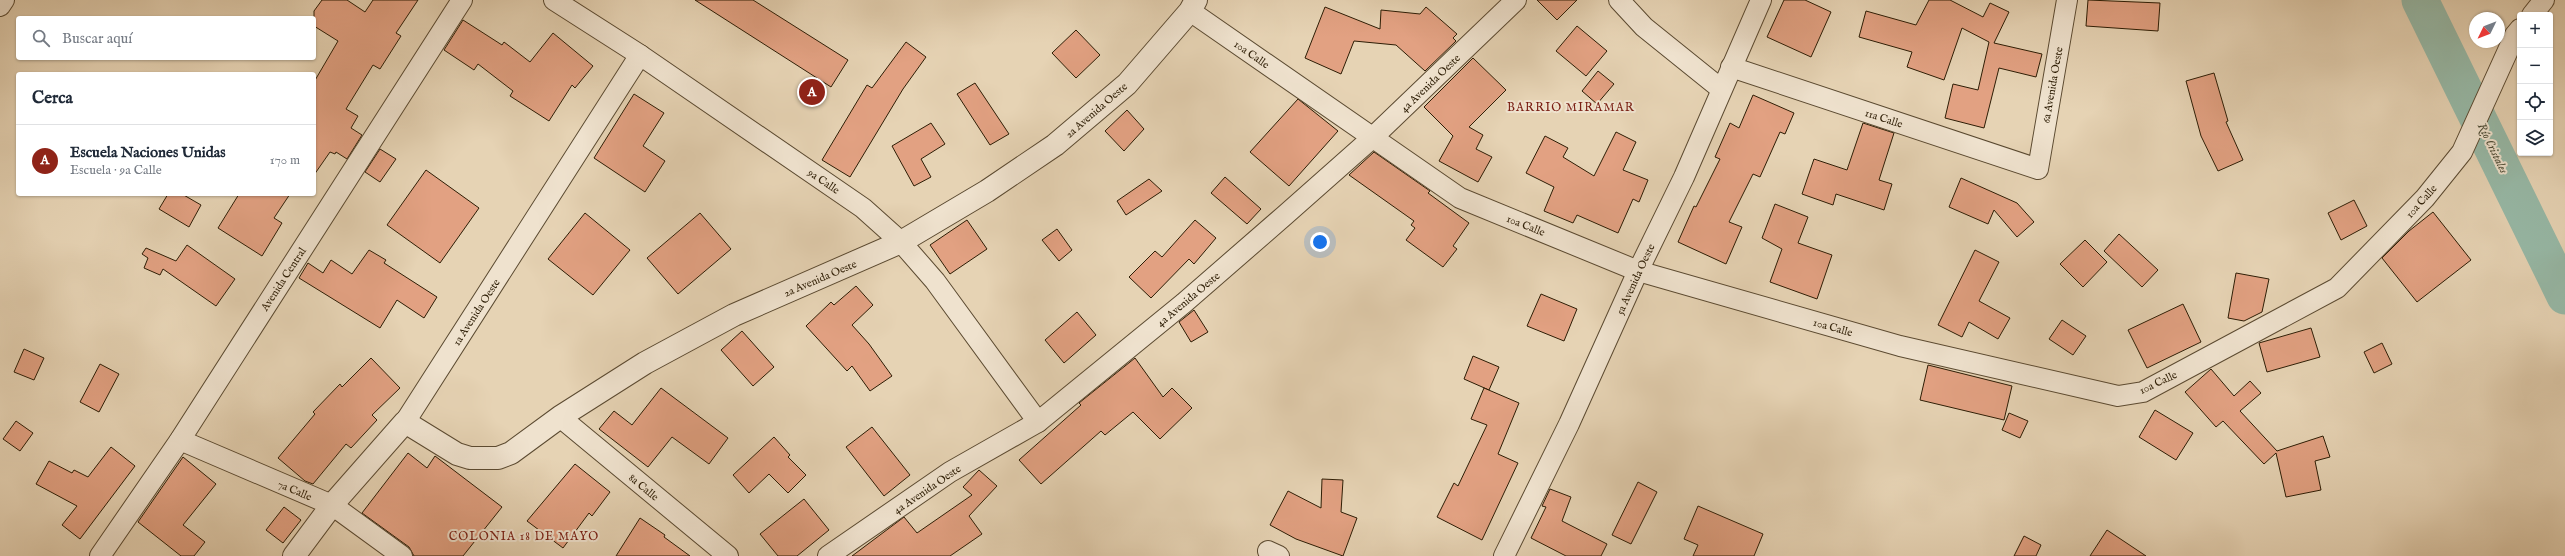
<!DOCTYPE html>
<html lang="es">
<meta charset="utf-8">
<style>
body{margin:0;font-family:"IM FELL English",serif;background:#f2f2f3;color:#1f2937}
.controls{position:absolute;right:12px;top:12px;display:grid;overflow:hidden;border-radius:4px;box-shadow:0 1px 3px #0004}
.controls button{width:36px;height:36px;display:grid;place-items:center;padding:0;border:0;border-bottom:1px solid #e0e1e3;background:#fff;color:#1f2937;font:20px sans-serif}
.compass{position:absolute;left:2469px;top:12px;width:36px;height:36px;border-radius:50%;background:#fff;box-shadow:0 1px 3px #0004;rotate:227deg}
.you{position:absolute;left:1320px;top:242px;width:14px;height:14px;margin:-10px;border:3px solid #fff;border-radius:50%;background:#1a73e8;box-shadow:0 0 0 6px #1a73e833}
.badge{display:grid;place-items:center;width:26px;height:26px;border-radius:50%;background:#8f2418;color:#fff;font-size:13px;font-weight:700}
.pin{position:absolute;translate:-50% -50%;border:2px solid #fff;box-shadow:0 1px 4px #0006}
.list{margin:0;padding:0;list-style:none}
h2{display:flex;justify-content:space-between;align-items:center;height:52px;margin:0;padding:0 16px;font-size:17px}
h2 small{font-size:13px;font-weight:400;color:#747a83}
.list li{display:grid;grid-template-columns:26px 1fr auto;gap:12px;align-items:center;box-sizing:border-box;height:72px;padding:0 16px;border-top:1px solid #e0e1e3}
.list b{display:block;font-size:15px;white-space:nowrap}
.list p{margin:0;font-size:13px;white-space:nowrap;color:#747a83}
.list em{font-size:13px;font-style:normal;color:#747a83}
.icon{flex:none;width:22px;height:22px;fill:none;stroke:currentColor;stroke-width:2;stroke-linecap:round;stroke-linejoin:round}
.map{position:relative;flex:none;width:2565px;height:556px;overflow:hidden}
.search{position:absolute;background:#fff;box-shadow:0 1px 3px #0004;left:16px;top:16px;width:300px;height:44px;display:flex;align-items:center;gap:10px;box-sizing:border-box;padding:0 14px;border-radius:4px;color:#747a83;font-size:15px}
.panel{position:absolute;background:#fff;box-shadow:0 1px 3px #0004;left:16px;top:72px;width:300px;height:124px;border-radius:4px}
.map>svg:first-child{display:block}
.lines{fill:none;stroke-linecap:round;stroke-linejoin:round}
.river{stroke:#97b9a7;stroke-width:37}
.building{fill:#e2a182;stroke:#2d1d05}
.minor-casing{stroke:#5b4a31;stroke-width:22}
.tertiary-casing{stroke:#5b4a31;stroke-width:24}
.minor{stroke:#efe2ce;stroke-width:20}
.tertiary{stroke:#efe2ce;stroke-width:22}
.labels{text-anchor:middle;stroke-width:4;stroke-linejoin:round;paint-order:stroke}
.street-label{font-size:11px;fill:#2d1d05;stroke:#efe2ce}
.neighbourhood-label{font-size:12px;letter-spacing:1px;fill:#7a1f14;stroke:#efe2ce}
.water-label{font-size:12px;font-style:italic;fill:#4d4c36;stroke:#efe2ce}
</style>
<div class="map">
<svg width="2565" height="556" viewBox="0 0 2565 556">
<rect width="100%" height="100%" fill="#e6d3b4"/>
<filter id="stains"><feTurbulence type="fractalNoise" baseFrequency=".005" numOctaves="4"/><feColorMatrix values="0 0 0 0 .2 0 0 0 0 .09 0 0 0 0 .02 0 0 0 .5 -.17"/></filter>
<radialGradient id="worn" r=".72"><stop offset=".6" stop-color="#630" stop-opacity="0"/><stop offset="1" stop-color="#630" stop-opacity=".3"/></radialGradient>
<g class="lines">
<path class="river" d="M2420 0 2565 296"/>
</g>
<g class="building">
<path d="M322 0H347L365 12 373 0H418L396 33 401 36 380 69 373 65 346 109 358 116 351 128 362 135 347 159 336 152 335 154 330 152 314 175V82L338 41 314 26V11Z"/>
<path d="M695 0H753L848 60 831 87Z"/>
<path d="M1537 0H1577L1557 20Z"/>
<path d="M1784 0H1805L1831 12 1811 57 1767 37Z"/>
<path d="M1929 0H1950L1983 17 1990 3 2009 12 1994 43 2042 54 2036 77 1999 68 1984 128 1945 118 1953 84 1978 90 1989 42 1962 28 1944 80 1907 67 1912 52 1859 37 1866 11 1916 25Z"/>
<path d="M2088 0 2160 3 2158 31 2086 26Z"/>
<path d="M1325 7 1380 29 1381 10 1420 14 1426 7 1457 34 1453 38 1456 41 1425 71 1396 45 1354 41 1341 74 1305 58Z"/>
<path d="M463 20 502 45 504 42 530 62 553 33 593 66 575 88 572 85 549 121 510 96 513 91 478 64 474 70 444 50Z"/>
<path d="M1577 26 1607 51 1586 76 1556 51Z"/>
<path d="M1076 30 1100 55 1076 78 1052 53Z"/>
<path d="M906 42 926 57 903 89 850 177 822 160 867 85 872 88Z"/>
<path d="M1473 58 1506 90 1469 127 1483 135 1476 149 1492 157 1478 182 1439 161 1453 136 1424 107Z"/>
<path d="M1598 71 1614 84 1597 104 1582 91Z"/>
<path d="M2214 73 2228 121 2226 122 2243 160 2218 171 2201 136 2186 81Z"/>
<path d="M975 83 1009 134 990 145 957 94Z"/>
<path d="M634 94 664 113 643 146 665 161 645 192 594 158Z"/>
<path d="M1753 95 1794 113 1785 134 1780 132 1760 177 1753 174 1729 222 1742 227 1726 264 1678 242 1694 206 1696 207 1720 159 1715 157 1730 123 1739 128Z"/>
<path d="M1298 99 1338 131 1289 186 1250 152Z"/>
<path d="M1127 110 1144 129 1124 151 1105 131Z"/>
<path d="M931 123 945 144 921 159 931 177 914 186 892 146Z"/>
<path d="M1863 123 1894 133 1879 180 1892 184 1884 210 1836 194 1833 205 1802 194 1814 159 1847 170Z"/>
<path d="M1616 132 1636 142 1623 170 1648 180 1639 202 1633 199 1618 233 1577 215 1573 223 1544 211 1554 187 1526 173 1545 136 1568 148 1563 157 1594 176Z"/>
<path d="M380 149 396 159 380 182 365 172Z"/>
<path d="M1374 152 1430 191 1428 193 1469 223 1453 246 1457 249 1443 267 1406 240 1415 228 1411 225 1414 221 1349 175Z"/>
<path d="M426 170 479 208 440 263 387 225Z"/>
<path d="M1225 177 1261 209 1247 224 1211 193Z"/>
<path d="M1961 178 2017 203 2034 222 2017 237 1994 210 1988 224 1949 207Z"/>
<path d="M1149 179 1162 191 1126 215 1117 201Z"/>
<path d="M168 194H182L201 205 189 227 159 209Z"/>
<path d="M239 194H290L274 218 282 223 262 256 218 228Z"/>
<path d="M2354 200 2367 226 2341 240 2328 213Z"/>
<path d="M1775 204 1808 217 1798 243 1832 255 1817 299 1770 282 1782 249 1762 238Z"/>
<path d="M2433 212 2471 260 2417 302 2382 258 2409 231Z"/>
<path d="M585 213 630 250 593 295 548 259Z"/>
<path d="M700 213 731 249 678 294 647 258Z"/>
<path d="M967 220 987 249 950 274 930 245Z"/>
<path d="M1195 220 1216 238 1194 264 1189 259 1151 298 1129 277 1155 251 1162 257Z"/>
<path d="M1057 229 1072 250 1059 261 1042 240Z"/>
<path d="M2119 234 2158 270 2142 287 2104 251Z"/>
<path d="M2085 240 2107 262 2083 287 2060 264Z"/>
<path d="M187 245 235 279 216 306 163 269 160 275 144 268 148 258 142 254 146 248 176 261Z"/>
<path d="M369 250 386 260 384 263 437 297 424 318 397 300 380 328 299 278 308 263 323 273 331 260 352 274Z"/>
<path d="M1975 250 1999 262 1979 301 2010 318 1998 339 1969 322 1962 337 1938 325Z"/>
<path d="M2236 273 2269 279 2262 312 2244 321 2228 318Z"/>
<path d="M856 286 873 305 852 325 869 344 892 376 870 391 852 366 847 371 806 326 831 302 834 305Z"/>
<path d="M1541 294 1577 309 1564 341 1527 326Z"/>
<path d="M2183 304 2201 342 2147 368 2128 330Z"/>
<path d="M1194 310 1208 332 1191 342 1179 322Z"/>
<path d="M1077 312 1096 335 1064 363 1045 340Z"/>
<path d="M2062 320 2086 336 2073 355 2049 339Z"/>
<path d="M2311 328 2320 357 2267 372 2259 343Z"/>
<path d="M742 331 774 367 753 386 721 350Z"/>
<path d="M2382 343 2392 364 2374 373 2364 352Z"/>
<path d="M24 349 44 358 34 380 14 372Z"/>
<path d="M1473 356 1499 367 1489 390 1464 379Z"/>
<path d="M371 358 400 388 372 415 377 420 351 448 346 444 313 484 305 481 278 458 315 414 313 412 340 384 342 387Z"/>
<path d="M1135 358 1163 397 1172 388 1192 408 1160 439 1133 412 1105 435 1101 431 1041 484 1019 460 1081 405 1079 403Z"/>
<path d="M100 364 119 374 99 412 80 402Z"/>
<path d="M1928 365 2012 386 2004 420 1920 400Z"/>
<path d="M2211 369 2234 396 2250 381 2261 393 2240 411 2277 451 2323 436 2330 457 2315 461 2321 490 2286 497 2276 453 2264 464 2223 421 2216 427 2185 392Z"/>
<path d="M661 388 728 438 709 464 672 437 648 467 599 429 614 411 632 425Z"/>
<path d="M1484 388 1519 403 1498 454 1518 463 1482 540 1437 517 1454 483 1458 486 1487 425 1471 419Z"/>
<path d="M2155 410 2193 433 2176 460 2139 437Z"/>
<path d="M2009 413 2028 421 2020 438 2002 430Z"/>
<path d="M16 421 33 433 20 451 3 439Z"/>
<path d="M872 427 910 475 884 496 846 447Z"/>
<path d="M774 437 790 455 788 457 806 475 788 493 769 474 749 493 733 475Z"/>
<path d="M111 447 135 466 80 539 62 525 77 506 36 484 49 461 72 473 74 470 88 477Z"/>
<path d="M408 453 427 468 435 456 502 507 463 556H414L409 547 362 513Z"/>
<path d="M183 457 216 484 183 525 205 542 194 556H181L138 522Z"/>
<path d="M575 464 610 492 592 516 589 513 563 548 527 521Z"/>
<path d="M979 470 997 486 969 516 982 534 950 556H852L904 517 917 533 972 495 963 487Z"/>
<path d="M1322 479 1343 480 1341 512 1357 518 1343 556 1296 539 1270 525 1288 491 1321 508Z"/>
<path d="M1638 482 1657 492 1631 544 1612 535Z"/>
<path d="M1550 489 1571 497 1562 521 1607 544 1601 556H1566L1531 538 1546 507 1542 506Z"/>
<path d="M804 499 829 530 797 556H778L760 534Z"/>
<path d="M1698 506 1763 534 1754 556H1693L1698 545 1684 539Z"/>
<path d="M284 507 301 520 283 543 266 530Z"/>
<path d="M640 518 665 535 664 537 690 556H616Z"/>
<path d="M2107 530 2146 556H2090Z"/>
<path d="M2024 536 2041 545 2036 556H2014Z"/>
</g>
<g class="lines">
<g class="minor-casing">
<g id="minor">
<path d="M554 0 640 55 863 208 901 242 935 281 1038 422"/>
<path d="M1619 0 1644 27 1721 89"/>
<path d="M0 6 4 0"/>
<path d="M1190 11 1460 198 1638 271 1900 346 2118 396 2143 392 2337 288 2425 198 2462 152 2515 35 2520 29"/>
<path d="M2532 15 2544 0"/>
<path d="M1731 67 2038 169 2067 0"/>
<path d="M560 417 728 556"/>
<path d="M405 422 640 55"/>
<path d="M180 440 332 505 402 556"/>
<path d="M1268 551 1279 556"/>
<path d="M100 556 180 440 462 0"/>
<path d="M828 556 950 472 1038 422 1184 303 1284 216 1371 139 1516 0"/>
<path d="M1504 556 1569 424 1638 271 1684 177 1761 0"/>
</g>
</g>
<g class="tertiary-casing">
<path id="tertiary" d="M294 556 332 505 405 422 457 454 470 458H498L511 453 560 417 645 363 734 315 901 242 987 191 1055 145 1127 84 1190 11 1196 0"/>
</g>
<use href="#minor" class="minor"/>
<use href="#tertiary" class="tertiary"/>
</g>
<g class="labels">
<g class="street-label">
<text transform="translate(1252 54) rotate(35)" y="4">10a Calle</text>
<text transform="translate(1430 83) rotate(-44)" y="4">4a Avenida Oeste</text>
<text transform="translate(2052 85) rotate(-80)" y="4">6a Avenida Oeste</text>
<text transform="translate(1096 110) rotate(-41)" y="4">2a Avenida Oeste</text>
<text transform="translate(1884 118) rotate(18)" y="4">11a Calle</text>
<text transform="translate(824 181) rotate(34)" y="4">9a Calle</text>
<text transform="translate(2421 201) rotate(-48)" y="4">10a Calle</text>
<text transform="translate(1526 225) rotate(22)" y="4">10a Calle</text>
<text transform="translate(820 278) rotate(-23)" y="4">2a Avenida Oeste</text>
<text transform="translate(283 279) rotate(-57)" y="4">Avenida Central</text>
<text transform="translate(1635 279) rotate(-65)" y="4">5a Avenida Oeste</text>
<text transform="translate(1188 299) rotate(-40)" y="4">4a Avenida Oeste</text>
<text transform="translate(476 312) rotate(-57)" y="4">1a Avenida Oeste</text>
<text transform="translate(1833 327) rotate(16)" y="4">10a Calle</text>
<text transform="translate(2158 382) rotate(-25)" y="4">10a Calle</text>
<text transform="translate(644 487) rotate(40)" y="4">8a Calle</text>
<text transform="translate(927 489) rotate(-34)" y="4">4a Avenida Oeste</text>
<text transform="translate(295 490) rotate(23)" y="4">7a Calle</text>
</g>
<g class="neighbourhood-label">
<text x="1571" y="111">BARRIO MIRAMAR</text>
<text x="524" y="540">COLONIA 18 DE MAYO</text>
</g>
<g class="water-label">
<text transform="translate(2493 148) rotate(64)" y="4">Río Cristales</text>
</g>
</g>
<rect width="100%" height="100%" filter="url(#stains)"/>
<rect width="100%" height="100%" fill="url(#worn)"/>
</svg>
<div class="controls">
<button>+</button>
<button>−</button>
<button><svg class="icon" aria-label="locate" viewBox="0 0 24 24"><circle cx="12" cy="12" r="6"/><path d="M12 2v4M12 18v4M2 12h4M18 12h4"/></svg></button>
<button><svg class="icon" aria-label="layers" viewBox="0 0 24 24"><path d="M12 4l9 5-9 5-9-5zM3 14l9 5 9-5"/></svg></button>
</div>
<svg class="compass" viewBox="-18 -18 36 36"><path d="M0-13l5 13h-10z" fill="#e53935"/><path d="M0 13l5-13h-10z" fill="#747a83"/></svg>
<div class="you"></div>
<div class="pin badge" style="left:812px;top:92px">A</div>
<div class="search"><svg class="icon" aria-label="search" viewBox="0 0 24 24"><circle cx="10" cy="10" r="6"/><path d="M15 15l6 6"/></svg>Buscar aquí</div>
<section class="panel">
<h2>Cerca<small></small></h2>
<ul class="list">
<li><span class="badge">A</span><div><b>Escuela Naciones Unidas</b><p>Escuela · 9a Calle</p></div><em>170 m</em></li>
</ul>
</section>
</div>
